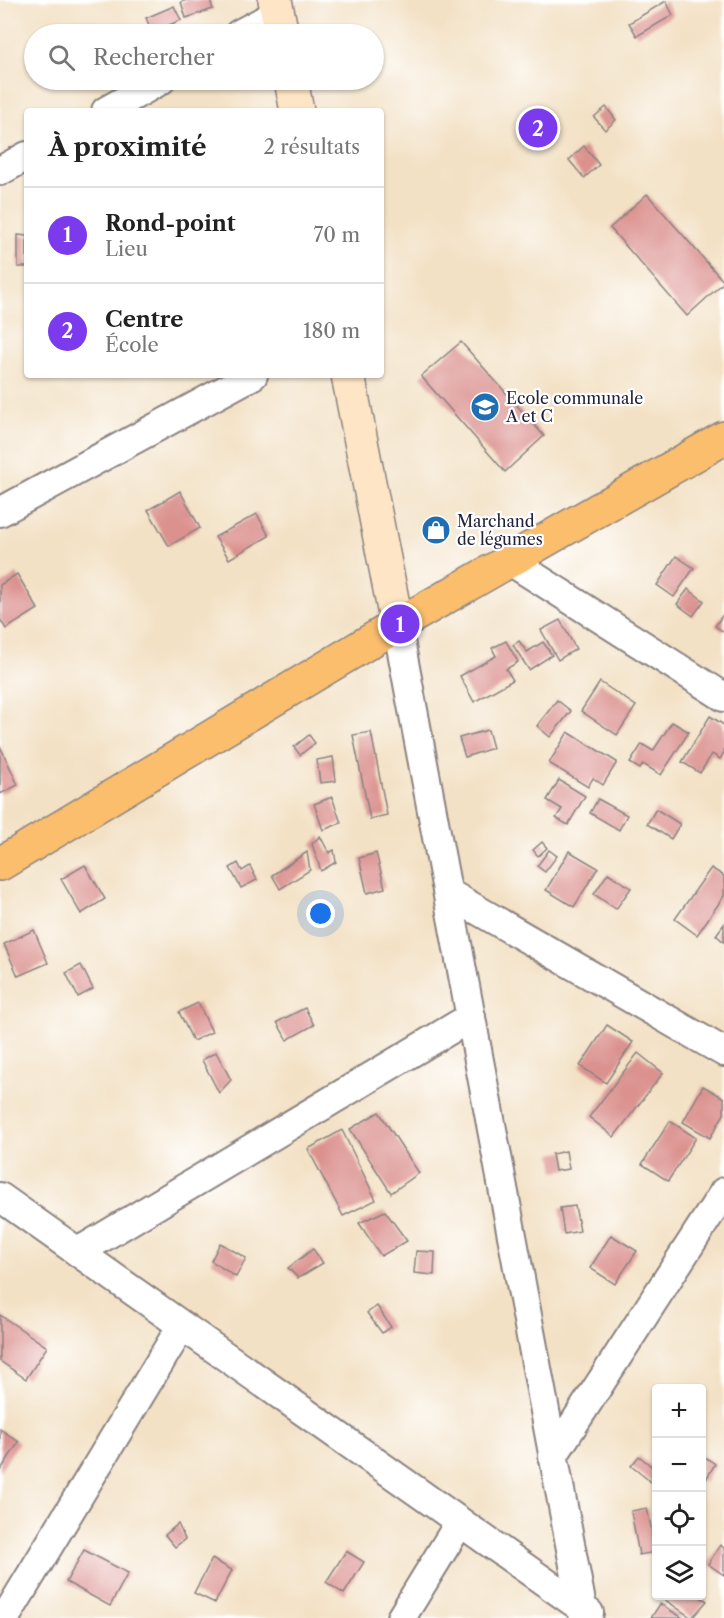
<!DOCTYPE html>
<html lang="fr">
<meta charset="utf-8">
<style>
body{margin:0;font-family:"Libre Caslon Text",serif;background:#f6f6f6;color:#222}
.controls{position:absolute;right:18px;bottom:18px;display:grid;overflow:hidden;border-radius:6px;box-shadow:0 2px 4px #0004}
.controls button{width:54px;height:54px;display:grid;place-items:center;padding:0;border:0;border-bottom:2px solid #e0e0e0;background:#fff;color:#222;font:30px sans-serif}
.you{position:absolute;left:321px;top:914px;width:21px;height:21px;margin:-15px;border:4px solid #fff;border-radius:50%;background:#1a73e8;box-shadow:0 0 0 9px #1a73e833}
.badge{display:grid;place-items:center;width:39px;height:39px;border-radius:50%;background:#7c3aed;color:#fff;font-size:20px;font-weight:700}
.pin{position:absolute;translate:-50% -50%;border:3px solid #fff;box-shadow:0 2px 6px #0006}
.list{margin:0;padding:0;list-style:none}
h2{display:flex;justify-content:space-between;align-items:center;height:78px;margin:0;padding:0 24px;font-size:26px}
h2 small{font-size:20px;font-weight:400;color:#767676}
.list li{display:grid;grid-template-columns:39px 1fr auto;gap:18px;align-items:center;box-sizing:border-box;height:96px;padding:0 24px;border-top:2px solid #e0e0e0}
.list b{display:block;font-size:22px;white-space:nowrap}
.list p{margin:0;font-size:20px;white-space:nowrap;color:#767676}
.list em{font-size:20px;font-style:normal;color:#767676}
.icon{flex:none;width:33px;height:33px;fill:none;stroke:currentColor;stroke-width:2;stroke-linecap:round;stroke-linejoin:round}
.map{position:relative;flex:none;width:724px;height:1618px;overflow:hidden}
.search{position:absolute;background:#fff;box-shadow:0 2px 4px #0004;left:24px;top:24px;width:360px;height:66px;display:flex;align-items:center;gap:15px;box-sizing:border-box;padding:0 21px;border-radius:33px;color:#767676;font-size:22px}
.panel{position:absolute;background:#fff;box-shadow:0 2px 4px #0004;left:24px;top:108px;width:360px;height:270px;border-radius:6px}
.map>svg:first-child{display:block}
.building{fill:#db928f}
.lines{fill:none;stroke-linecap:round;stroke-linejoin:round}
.minor-casing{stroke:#8a8280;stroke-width:32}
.secondary-casing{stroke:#8a8280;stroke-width:36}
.primary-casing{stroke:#8a8280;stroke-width:36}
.minor{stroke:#fff;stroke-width:28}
.secondary{stroke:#fde5c5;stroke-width:33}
.primary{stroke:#fabe6d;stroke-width:33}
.labels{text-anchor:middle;stroke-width:4.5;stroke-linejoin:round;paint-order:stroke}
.poi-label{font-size:16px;fill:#22223b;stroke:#fff;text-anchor:start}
</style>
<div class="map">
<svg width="724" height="1618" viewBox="0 0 724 1618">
<rect width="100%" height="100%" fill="#fff"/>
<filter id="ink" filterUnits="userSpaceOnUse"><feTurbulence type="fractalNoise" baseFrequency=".0167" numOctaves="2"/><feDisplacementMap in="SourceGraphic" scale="12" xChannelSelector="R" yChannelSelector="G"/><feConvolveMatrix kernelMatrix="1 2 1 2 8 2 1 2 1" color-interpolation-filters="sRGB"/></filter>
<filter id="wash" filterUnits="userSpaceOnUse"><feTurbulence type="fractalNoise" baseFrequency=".008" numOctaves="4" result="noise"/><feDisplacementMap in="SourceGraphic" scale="24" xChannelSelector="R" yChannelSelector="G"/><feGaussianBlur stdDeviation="1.35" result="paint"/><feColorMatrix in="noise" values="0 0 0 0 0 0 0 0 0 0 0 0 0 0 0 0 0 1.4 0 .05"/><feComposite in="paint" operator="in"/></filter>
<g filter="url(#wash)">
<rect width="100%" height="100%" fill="#f3e1c5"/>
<g id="blocks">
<g class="building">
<path d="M186 0H210L213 9 186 18 181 2Z"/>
<path d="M666 1 673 15 637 36 629 23Z"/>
<path d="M174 6 181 20 152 32 146 18Z"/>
<path d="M606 107 616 120 605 130 594 117Z"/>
<path d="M584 146 599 165 584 178 569 160Z"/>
<path d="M647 194 724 282 687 316 610 228Z"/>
<path d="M18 235 27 236V267H18Z"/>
<path d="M461 342 544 436 505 472 421 376Z"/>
<path d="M180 491 200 528 169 546 148 510Z"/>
<path d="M257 514 269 536 229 559 215 537Z"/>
<path d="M676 556 694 568 674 597 657 585Z"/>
<path d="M17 574 38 609 6 629 0 619V585Z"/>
<path d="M688 589 704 601 693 616 677 604Z"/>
<path d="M724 613V632L715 626Z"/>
<path d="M560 620 576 649 558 660 541 630Z"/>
<path d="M506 641 518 662 506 669 513 680 474 702 460 676 496 656 492 648Z"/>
<path d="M519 641 527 652 543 642 552 655 529 670 513 645Z"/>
<path d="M600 682 636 706 617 735 581 711Z"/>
<path d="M557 700 571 711 550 737 537 726Z"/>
<path d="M710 716 724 725V752L720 759 712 754 700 773 682 762Z"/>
<path d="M672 722 689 732 661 775 643 764 640 769 630 763 642 744 653 751Z"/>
<path d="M488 730 493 748 465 757 459 738Z"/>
<path d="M371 732 387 815 370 819 353 735Z"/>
<path d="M568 732 617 762 603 785 593 778 588 787 549 763Z"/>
<path d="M309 735 315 743 300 755 294 747Z"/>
<path d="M0 746 18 785 0 794Z"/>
<path d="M333 757 336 781 320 783 317 760Z"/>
<path d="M559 780 585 796 568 825 556 818 562 809 547 800Z"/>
<path d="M332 797 341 823 323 830 314 804Z"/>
<path d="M598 799 627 815 619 830 590 813Z"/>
<path d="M656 809 680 824 671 839 647 824Z"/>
<path d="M320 836 329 853 334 850 336 862 321 871 312 844Z"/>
<path d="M542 842 547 848 538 856 533 850Z"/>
<path d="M549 850 557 856 545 872 537 866Z"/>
<path d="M569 851 598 868 574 907 546 890Z"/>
<path d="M307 852 310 870 280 889 272 875Z"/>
<path d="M376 853 385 888 367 893 359 858Z"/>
<path d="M238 863 242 871 250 866 257 880 241 888 230 868Z"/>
<path d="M85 865 105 899 81 914 61 879Z"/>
<path d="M711 868 724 876V896L697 935 675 919Z"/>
<path d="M608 873 631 888 616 909 594 894Z"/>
<path d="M724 924V942L716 935Z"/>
<path d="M34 930 48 963 18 976 4 944Z"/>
<path d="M81 965 93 989 78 997 66 973Z"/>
<path d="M198 1003 212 1032 193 1041 179 1012Z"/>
<path d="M305 1008 314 1025 287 1040 277 1022Z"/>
<path d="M607 1025 633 1042 606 1083 580 1066Z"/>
<path d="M216 1052 231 1080 219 1093 202 1060Z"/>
<path d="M638 1053 663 1073 614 1137 589 1117Z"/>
<path d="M703 1086 724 1098V1114L710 1138 683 1122Z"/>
<path d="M379 1112 419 1173 391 1193 350 1129Z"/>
<path d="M670 1121 696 1138 668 1181 642 1164Z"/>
<path d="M342 1130 376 1200 343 1216 308 1149Z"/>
<path d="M566 1151 569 1169 555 1171 552 1154Z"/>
<path d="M575 1206 580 1231 564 1234 560 1208Z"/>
<path d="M385 1211 407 1241 381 1256 359 1223Z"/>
<path d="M611 1235 637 1251 615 1284 590 1268Z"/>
<path d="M220 1243 246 1258 236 1277 211 1261Z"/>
<path d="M313 1249 323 1263 298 1278 288 1268Z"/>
<path d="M416 1251 435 1252 434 1275 414 1273Z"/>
<path d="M377 1306 391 1327 382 1333 367 1313Z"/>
<path d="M0 1315 47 1347 26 1379 0 1361Z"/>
<path d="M0 1429 19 1442 0 1471Z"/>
<path d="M702 1455 715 1464 704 1483 702 1481Z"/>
<path d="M639 1456 656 1470V1486L631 1466Z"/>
<path d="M647 1508 656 1552 639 1555 631 1511Z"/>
<path d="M178 1524 185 1539 175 1547 165 1535Z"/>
<path d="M720 1545 724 1548V1575L708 1564Z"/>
<path d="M84 1550 128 1573 110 1606 66 1582Z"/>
<path d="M346 1551 364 1562 344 1594 326 1582Z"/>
<path d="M212 1559 232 1570 215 1603 194 1593Z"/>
<path d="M666 1596H699L707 1601 692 1618 664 1599Z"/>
<path d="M660 1604 683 1618H651Z"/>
</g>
</g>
</g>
<g filter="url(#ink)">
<use href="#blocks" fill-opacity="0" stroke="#8a8280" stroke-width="1.5"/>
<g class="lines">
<g class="minor-casing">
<g id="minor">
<path d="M239 34 278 13"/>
<path d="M106 111 161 80"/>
<path d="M0 171 27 156"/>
<path d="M0 512 253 375"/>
<path d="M510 561 724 697"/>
<path d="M397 625 584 1618"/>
<path d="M448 893 724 1052"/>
<path d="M0 1197 589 1613"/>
<path d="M78 1252 471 1017"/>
<path d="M553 1456 724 1192"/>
<path d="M5 1618 181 1327"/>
<path d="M401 1618 460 1522"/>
</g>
</g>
<g class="secondary-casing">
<g id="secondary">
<path d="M275 0 282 34"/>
<path d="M291 80 297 111"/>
<path d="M348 375 397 625"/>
</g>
</g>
<g class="primary-casing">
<path id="primary" d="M0 864 397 625 724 438"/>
</g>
<use href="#minor" class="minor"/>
<use href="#secondary" class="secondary"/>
<use href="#primary" class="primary"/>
</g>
</g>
<defs>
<g id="school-disc" transform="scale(1.5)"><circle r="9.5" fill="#1f6fb2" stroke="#fff"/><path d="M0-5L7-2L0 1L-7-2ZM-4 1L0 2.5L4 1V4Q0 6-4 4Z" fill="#fff"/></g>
<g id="shop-disc" transform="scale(1.5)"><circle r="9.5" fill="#1f6fb2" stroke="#fff"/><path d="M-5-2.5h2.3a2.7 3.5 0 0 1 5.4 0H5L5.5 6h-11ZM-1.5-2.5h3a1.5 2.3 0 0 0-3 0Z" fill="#fff"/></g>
</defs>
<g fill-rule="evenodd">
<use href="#school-disc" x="485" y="407"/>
<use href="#shop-disc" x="436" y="530"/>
</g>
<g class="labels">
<g class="poi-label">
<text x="506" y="404">Ecole communale<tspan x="506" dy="18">A et C</tspan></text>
<text x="457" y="527">Marchand<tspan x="457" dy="18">de légumes</tspan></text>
</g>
</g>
</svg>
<div class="controls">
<button>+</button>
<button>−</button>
<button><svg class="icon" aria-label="locate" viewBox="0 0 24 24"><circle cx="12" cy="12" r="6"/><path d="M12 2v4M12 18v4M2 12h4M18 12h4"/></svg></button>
<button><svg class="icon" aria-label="layers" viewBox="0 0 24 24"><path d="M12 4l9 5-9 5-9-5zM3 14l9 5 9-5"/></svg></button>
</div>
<div class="you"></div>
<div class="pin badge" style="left:400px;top:624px">1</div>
<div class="pin badge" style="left:538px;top:128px">2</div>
<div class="search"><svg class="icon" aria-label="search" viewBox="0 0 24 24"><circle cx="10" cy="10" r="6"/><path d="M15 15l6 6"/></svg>Rechercher</div>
<section class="panel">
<h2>À proximité<small>2 résultats</small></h2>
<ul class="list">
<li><span class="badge">1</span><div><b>Rond-point</b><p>Lieu</p></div><em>70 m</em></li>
<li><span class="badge">2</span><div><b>Centre</b><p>École</p></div><em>180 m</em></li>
</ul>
</section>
</div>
